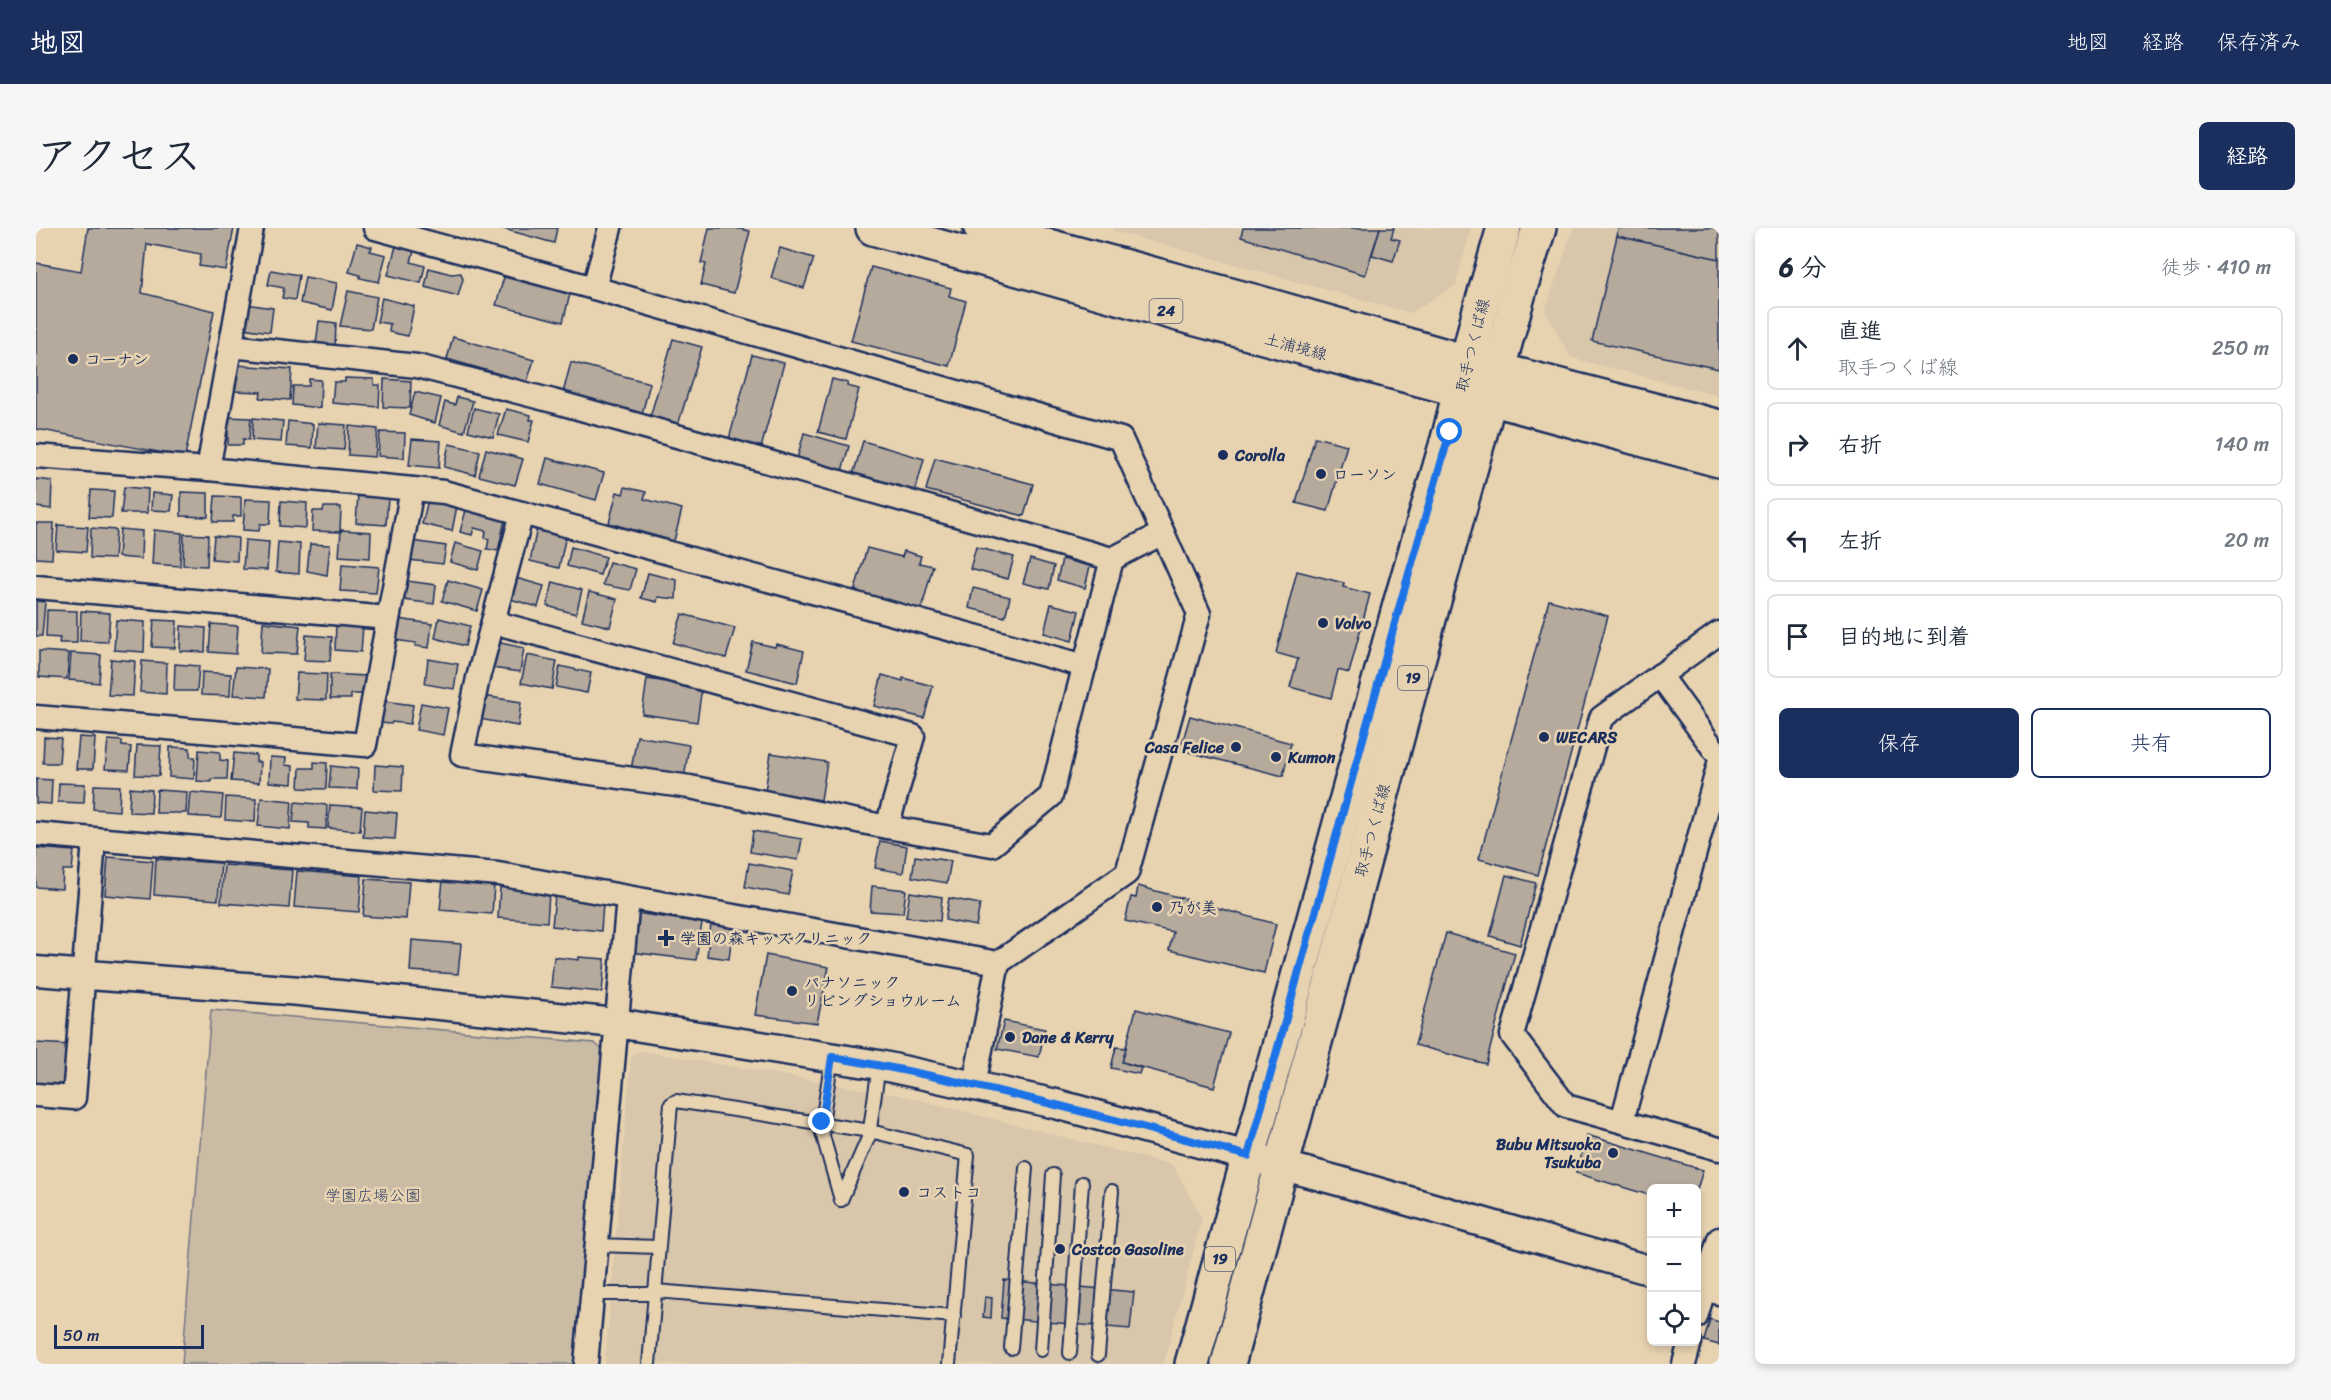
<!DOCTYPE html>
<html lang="ja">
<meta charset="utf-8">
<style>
body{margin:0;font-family:Sriracha,"Klee One",sans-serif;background:#f6f6f7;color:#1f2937}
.controls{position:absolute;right:18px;bottom:18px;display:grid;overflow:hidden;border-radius:9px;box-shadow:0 3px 9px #0003}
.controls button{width:54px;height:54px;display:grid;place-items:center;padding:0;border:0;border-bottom:2px solid #e0e1e3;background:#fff;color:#1f2937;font:30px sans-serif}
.scale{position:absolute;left:18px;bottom:15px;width:150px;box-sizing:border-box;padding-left:6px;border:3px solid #1b2f5e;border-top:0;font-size:16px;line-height:21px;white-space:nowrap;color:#1b2f5e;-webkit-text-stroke:4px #e8d3b1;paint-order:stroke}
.stop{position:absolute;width:18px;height:18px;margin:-14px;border:4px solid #1a73e8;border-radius:50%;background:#fff}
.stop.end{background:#1a73e8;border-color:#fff;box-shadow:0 2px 6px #0008}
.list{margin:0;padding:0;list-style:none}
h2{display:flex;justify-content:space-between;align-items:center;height:78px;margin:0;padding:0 24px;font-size:26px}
h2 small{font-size:20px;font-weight:400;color:#747a83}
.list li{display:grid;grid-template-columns:39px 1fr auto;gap:18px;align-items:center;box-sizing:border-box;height:84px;margin:0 12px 12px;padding:0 12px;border:2px solid #e0e1e3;border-radius:9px}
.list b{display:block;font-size:22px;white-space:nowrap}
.list p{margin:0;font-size:20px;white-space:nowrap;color:#747a83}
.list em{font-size:20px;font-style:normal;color:#747a83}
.actions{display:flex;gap:12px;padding:18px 24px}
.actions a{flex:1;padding:14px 0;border:2px solid #1b2f5e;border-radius:9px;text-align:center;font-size:21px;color:#1b2f5e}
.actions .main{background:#1b2f5e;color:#fff}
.icon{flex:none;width:33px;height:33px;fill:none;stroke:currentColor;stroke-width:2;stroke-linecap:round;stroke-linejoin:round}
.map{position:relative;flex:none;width:1683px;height:1136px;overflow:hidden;border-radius:9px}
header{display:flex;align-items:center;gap:36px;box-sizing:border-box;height:84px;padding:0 30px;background:#1b2f5e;color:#fff}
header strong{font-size:28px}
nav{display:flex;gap:33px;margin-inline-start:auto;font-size:21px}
.intro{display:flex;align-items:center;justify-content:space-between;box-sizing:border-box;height:144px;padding:0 36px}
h1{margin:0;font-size:42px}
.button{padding:15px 27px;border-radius:9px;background:#1b2f5e;color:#fff;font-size:21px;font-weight:700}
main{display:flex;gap:36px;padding:0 36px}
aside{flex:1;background:#fff;border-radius:9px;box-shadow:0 3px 9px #0003}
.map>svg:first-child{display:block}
.built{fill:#d9c7ab}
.green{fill:#cabba5;stroke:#727582;stroke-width:1.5}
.building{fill:#b5aa9c;stroke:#1b2f5e;stroke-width:1.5}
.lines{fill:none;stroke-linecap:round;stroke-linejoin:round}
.service-casing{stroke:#1b2f5e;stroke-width:16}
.minor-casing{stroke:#1b2f5e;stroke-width:27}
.tertiary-casing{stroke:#1b2f5e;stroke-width:33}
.primary-casing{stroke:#1b2f5e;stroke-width:38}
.service{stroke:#e8d3b1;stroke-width:12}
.minor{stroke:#e8d3b1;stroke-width:22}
.tertiary{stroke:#e8d3b1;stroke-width:28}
.primary{stroke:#e8d3b1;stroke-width:33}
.route{stroke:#1a73e8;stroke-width:8}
.poi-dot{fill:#1b2f5e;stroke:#e8d3b1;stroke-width:2}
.labels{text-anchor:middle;stroke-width:5;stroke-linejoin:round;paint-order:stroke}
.shield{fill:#e8d3b1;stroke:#586077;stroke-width:1.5}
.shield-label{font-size:15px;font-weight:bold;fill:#1b2f5e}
.street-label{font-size:16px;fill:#1b2f5e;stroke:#e8d3b1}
.poi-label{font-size:16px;font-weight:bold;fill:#1b2f5e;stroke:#e8d3b1;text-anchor:start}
.park-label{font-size:16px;fill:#354469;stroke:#e8d3b1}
</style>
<header>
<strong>地図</strong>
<nav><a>地図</a><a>経路</a><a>保存済み</a></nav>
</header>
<div class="intro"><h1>アクセス</h1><a class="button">経路</a></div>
<main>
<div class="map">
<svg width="1683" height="1136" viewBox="0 0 1683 1136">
<rect width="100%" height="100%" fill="#e8d3b1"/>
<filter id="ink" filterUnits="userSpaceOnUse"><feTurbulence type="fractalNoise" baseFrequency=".0167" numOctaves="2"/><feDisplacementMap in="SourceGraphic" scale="12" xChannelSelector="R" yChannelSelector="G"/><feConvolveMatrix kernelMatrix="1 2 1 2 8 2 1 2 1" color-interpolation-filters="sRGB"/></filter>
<g filter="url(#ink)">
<g class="built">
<path d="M1078 0H1435L1420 57 1374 85 1077 3Z"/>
<path d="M1537 0H1683V168L1535 130 1509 83Z"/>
<path d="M607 823 868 868 1137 937 1166 990 1128 1136H569L595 829 601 824Z"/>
</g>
<path class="green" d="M175 782 558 815 567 822 540 1136H146Z"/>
<g class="building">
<path d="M52 0H198L190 42 163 38 165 26 111 16 106 65 178 83 149 229 0 201V35L45 43Z"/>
<path d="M464 0H521L518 15Z"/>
<path d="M673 0H699L714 3 698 65 665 57 670 36 665 35Z"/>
<path d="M1207 0H1344L1329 47 1205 9Z"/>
<path d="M1344 0H1358L1355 10 1364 12 1357 33 1336 27Z"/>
<path d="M1582 0H1683V31L1581 8Z"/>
<path d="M1581 8 1683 31V141L1556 113Z"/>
<path d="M321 15 336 19 334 23 350 27 343 54 324 50V47L313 44Z"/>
<path d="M360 18 378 23 375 34 389 38 385 55 352 47Z"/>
<path d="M744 20 778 30 768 60 735 50Z"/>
<path d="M835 39 915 60 913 68 930 73 913 138 815 113Z"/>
<path d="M393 40 415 46 425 45 427 51 422 68 389 59Z"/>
<path d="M235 42 263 47 259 72 246 70 248 60 232 57Z"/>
<path d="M269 49 301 55 296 82 264 75Z"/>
<path d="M468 49 534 66 527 94 460 77Z"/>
<path d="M312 63 341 69 335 101 304 98Z"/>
<path d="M346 70 378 78 372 108 353 104 354 96 341 94Z"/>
<path d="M210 76 237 80 234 104 206 100Z"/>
<path d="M283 93 300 95 299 119 280 116Z"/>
<path d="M417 109 498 132 491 154 411 131Z"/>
<path d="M637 111 666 119 642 197 614 189Z"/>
<path d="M716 127 748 135 725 220 693 211Z"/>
<path d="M535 134 614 155 606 186 527 165Z"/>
<path d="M200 137 256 141 254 172 224 170 225 164 198 163Z"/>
<path d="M309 150 338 151V157H344L343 179 296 175 298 154H309Z"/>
<path d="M273 151 285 152 284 180 256 177 257 158H273Z"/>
<path d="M348 151 375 153 374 180 347 179Z"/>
<path d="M796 151 812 155 811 158 823 161 810 211 782 204Z"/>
<path d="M379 164 405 170 399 195 373 187Z"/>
<path d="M421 169 437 173 428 204 403 197 409 174 419 177Z"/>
<path d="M438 180 463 186 457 209 432 203Z"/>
<path d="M470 181 495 187 494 192H498L492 214 462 207Z"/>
<path d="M190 189 215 190 213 212 207 211V217H192V205H189Z"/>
<path d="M217 190 247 193 245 214 216 212Z"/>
<path d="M252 193 277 196 276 220 250 218Z"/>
<path d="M282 195 310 197 308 222 280 220Z"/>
<path d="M313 198 342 201 339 229 312 227Z"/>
<path d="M344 204 369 205 368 230 342 228Z"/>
<path d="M768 205 813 218 806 243 761 231Z"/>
<path d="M1279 209 1311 217 1292 283 1260 275Z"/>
<path d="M376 211 405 213 403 240 373 237Z"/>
<path d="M827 213 888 231 879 264 817 247Z"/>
<path d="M413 216 444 223 439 247 408 239Z"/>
<path d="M450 221 487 231 479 257 443 248Z"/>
<path d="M511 230 568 245 560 272 504 256Z"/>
<path d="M899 230 997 256 988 288 890 262Z"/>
<path d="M0 251 16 253 15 281 0 279Z"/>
<path d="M88 259 112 261 111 285H85Z"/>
<path d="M589 259 610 264 608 271 646 281 638 313 573 295 581 264 587 266Z"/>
<path d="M55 262 78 263 76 290 53 289Z"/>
<path d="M145 264 172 265V289L145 288Z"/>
<path d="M116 265 137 267 135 283 115 282Z"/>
<path d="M322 267 352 269 350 297 320 295Z"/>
<path d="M179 268 205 269V288H197V294H177Z"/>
<path d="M209 271 235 272 234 296H224L223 303 207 302Z"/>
<path d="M392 272 421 278 416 303 386 296Z"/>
<path d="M245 273 271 275 270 300 244 298Z"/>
<path d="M288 279H305L304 304 276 303 277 283H287Z"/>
<path d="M430 282 469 292 462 323 451 321 453 311 449 310 450 303 438 300 436 307 424 304Z"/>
<path d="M0 295H18L16 331 0 330Z"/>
<path d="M22 297 52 299 50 324 20 322Z"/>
<path d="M55 300 80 302 78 331 54 330Z"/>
<path d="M501 300 530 307 523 340 494 333Z"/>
<path d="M84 301 106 303 105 331 82 329Z"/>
<path d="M118 302 146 305 144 338 116 336Z"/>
<path d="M305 302 335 304 334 330 303 328Z"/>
<path d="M148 306 172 307 171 338 147 337Z"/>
<path d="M178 308 202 310 201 333 176 331Z"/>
<path d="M209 312 233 314 231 342 207 341Z"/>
<path d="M376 313 410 318 407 336 373 332Z"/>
<path d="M242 314 264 316 263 346 240 344Z"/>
<path d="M419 315 447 323 442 342 414 334Z"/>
<path d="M274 316 294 317 291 347 271 343Z"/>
<path d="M535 319 570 329 564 347 531 338Z"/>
<path d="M940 319 978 329 972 351 934 341Z"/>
<path d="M831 320 866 329 868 323 885 328 883 335 897 338 885 383 818 365Z"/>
<path d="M994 331 1018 338 1013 361 987 355Z"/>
<path d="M1026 331 1054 338 1049 360 1021 352Z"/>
<path d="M573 334 600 341 594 362 567 357Z"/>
<path d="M306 336 343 339 340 365 304 363Z"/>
<path d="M1261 343 1308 355 1307 359 1334 366 1313 445 1302 442 1295 470 1254 459 1262 431 1240 425Z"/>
<path d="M612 345 641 352 640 371 622 369 621 374 605 370Z"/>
<path d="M480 350 508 358 502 379 474 371Z"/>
<path d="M412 352 447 362 441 383 406 373Z"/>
<path d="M371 353 400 357 398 376 368 372Z"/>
<path d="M517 354 546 362 540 386 511 378Z"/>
<path d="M937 360 974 369 969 389 933 380Z"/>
<path d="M553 364 581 371 574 399 546 392Z"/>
<path d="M1513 372 1572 388 1502 647 1443 631Z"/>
<path d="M0 373 9 374 6 408H0Z"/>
<path d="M1015 376 1043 383 1036 413 1008 405Z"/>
<path d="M11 382 41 383V415H23L24 410 10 409Z"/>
<path d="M45 383 74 385 72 414 44 413Z"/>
<path d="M646 386 699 400 690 430 637 415Z"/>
<path d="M403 390 434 398 429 418 399 410Z"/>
<path d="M362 391 396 396 393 420 379 418 380 415 359 412Z"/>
<path d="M80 392 109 394 108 424 78 422Z"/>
<path d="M118 392 141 393 139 420 116 419Z"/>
<path d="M227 394 264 398 261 426 225 425Z"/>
<path d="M175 396 202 398 200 426 173 424Z"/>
<path d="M300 396 327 398 325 424 299 422Z"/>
<path d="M145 398 170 400 169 424 144 423Z"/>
<path d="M270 407 296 409 294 433 268 432Z"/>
<path d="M460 414 488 420 484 444 456 440Z"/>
<path d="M717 414 739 419 740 416 768 423 761 455 710 442Z"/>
<path d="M3 423 33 425 31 451 3 449Z"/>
<path d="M35 425 65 427 63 455 33 452Z"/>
<path d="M491 427 521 433 516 461 485 455Z"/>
<path d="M75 431 99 433 97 468 72 467Z"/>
<path d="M392 431 422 436 418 461 389 456Z"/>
<path d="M106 433 131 435 130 466 104 464Z"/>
<path d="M139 436 163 438 161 463H138Z"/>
<path d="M524 438 555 445 551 465 520 459Z"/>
<path d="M200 439 232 441 230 469 197 467Z"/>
<path d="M166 444 195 446 194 468 165 467Z"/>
<path d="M261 445 291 446 290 472 259 471Z"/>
<path d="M294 446 329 448 328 466H315V471H294Z"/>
<path d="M846 447 867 453V450L897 458 888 490 838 478Z"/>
<path d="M611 451 666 459 661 494 606 486Z"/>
<path d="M447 468 485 474 482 498 443 491Z"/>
<path d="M348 473 377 477 374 496 356 494 355 496 345 495Z"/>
<path d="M385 475 412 480 407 507 380 502Z"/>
<path d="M1154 488 1255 515 1247 548 1144 522Z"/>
<path d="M601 508 653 517 648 551 595 542Z"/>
<path d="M8 509 25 510 23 535H7Z"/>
<path d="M43 509 59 510 57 541H40Z"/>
<path d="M72 512 86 513V518L95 519 93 542 69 541Z"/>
<path d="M101 517 125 518 123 548 99 547Z"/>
<path d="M134 519 154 520V529H159L158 551 133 549Z"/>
<path d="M163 522 184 524V532L192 533 191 551H175V554L161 553Z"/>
<path d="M198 525 220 527V534H224L223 555 195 553Z"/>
<path d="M735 525 791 534 785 572 729 563Z"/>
<path d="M234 529 250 530 249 537 257 538 256 556 233 554Z"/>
<path d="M278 534 291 535 290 561 263 560 264 540H278Z"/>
<path d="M339 537 367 539 366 563 338 562Z"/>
<path d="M295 538 322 541 321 561 293 560Z"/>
<path d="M0 551 16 552 15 576 0 575Z"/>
<path d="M23 555 49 556 48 575 22 574Z"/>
<path d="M58 557 84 558 83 583 57 581Z"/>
<path d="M94 560 116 562 115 585 93 584Z"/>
<path d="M121 562 151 564 150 585H120Z"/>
<path d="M154 564 187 567 185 590 152 588Z"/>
<path d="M190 569 220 571 219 594 189 592Z"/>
<path d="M225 570 256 573 254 601 222 598Z"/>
<path d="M259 574 291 577 290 601 273 600V595L257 594Z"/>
<path d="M294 577 326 579 324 603 292 600Z"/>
<path d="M329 582 361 585 359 611 327 609Z"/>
<path d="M717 603 766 611 762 632 714 624Z"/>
<path d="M844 613 871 618 867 645 839 640Z"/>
<path d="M0 620 38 623 36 642H27L26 661 0 659Z"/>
<path d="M879 628 915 633 911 655 876 649Z"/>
<path d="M72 629 117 633 114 671 69 667Z"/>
<path d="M120 631 185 635 182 672 118 667Z"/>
<path d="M713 635 757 643 752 667 709 659Z"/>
<path d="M188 637 256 642 253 680 185 675Z"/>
<path d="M261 643 326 648 323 684 258 679Z"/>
<path d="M1470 647 1500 655 1484 717 1454 708Z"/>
<path d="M330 651 373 654 370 691 327 688Z"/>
<path d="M407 652 458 657 456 686 404 682Z"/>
<path d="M836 658 870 662 867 685 834 683Z"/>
<path d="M1102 658 1240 696 1228 745 1133 722 1137 704 1089 693 1095 669 1100 670Z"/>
<path d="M464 659 513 666 511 694 462 690Z"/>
<path d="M874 664 906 669 904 693 870 689Z"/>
<path d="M519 668 567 675 565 703 516 698Z"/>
<path d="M913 670 944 676 940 698 909 692Z"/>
<path d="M600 685 666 695 660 732 594 724Z"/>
<path d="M675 696 697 698 693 731 671 728Z"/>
<path d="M1410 705 1479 725 1450 836 1379 817Z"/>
<path d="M376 712 425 716 422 746 374 743Z"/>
<path d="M730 727 793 739 781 795 719 787Z"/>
<path d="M518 729 543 732V729L569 731 566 764 515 759Z"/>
<path d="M1100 781 1193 805 1178 859 1086 834Z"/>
<path d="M968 793 1009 801 1003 829 961 821Z"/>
<path d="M0 815 35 817 33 857 0 855Z"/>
<path d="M1080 819 1090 820 1086 834 1105 840 1103 846 1075 840Z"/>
<path d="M1551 907 1667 942 1660 965V960H1616V968L1540 945Z"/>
<path d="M968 1052 1098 1064 1094 1101 965 1090Z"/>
<path d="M949 1069 956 1070 955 1090 947 1089Z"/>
<path d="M1674 1091 1683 1094V1117L1668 1113Z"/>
</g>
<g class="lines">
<g class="service-casing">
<g id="service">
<path d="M796 829 785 901 805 972"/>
<path d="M805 972 833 908 843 837"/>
<path d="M560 1017 622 1019"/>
<path d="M556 1066H612L620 1063 918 1088"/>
<path d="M975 1120 990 940"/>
<path d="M1005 1122 1017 947"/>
<path d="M1034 1125 1046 955"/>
<path d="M1062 1127 1076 963"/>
<path d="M613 1136 635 876 640 873 834 903 932 927 913 1136"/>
</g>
</g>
<g class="minor-casing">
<g id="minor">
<path d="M558 60 574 0"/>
<path d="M195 118 381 138 517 173 1076 331 1015 568 956 617 851 599 654 559 426 527 442 450 486 285"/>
<path d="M0 228 172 241 408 264 1049 438"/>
<path d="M172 241 216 0"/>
<path d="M1076 331 1127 305"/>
<path d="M0 359 352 390"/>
<path d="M457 394 877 508 851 599"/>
<path d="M1683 405 1565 490 1476 807 1530 878 1683 921"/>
<path d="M1624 447 1683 528"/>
<path d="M0 489 329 517 376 261"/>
<path d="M0 606 462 646 962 735 1091 645 1163 386 1085 211 558 60 339 0"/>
<path d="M938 857 962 735"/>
<path d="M0 867 38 870 58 612"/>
<path d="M1586 893 1683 536"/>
<path d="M1660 1089 1683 1011"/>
<path d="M550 1136 592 670"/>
<path d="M1648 1136 1654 1114"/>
</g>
</g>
<g class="tertiary-casing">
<g id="tertiary">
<path d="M0 743 264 763 580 795 843 837 1020 876 1303 953 1616 1043"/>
<path d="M1660 1056 1683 1062"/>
</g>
</g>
<g class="primary-casing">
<g id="primary">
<path d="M837 0 1146 87 1683 232"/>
<path d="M945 0 1224 75 1431 134 1683 199"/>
<path d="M1156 1136 1365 373 1414 204 1442 89 1468 0"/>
<path d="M1192 1136 1396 380 1485 57 1503 0"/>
</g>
</g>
<use href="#service" class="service"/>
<use href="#minor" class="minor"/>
<use href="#tertiary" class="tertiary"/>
<use href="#primary" class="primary"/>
</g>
</g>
<g class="lines" filter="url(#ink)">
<path class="route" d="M786 894 796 829C937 853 1074 890 1212 928L1365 373 1414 204"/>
</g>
<g class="poi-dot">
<circle cx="37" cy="131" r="6"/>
<circle cx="1187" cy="227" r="6"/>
<circle cx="1285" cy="246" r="6"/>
<circle cx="1287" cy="395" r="6"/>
<circle cx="1508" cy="509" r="6"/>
<circle cx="1200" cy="519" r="6"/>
<circle cx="1240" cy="529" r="6"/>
<circle cx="1121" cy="679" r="6"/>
<path d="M627 701h6v6h6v6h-6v6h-6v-6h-6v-6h6z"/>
<circle cx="756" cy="763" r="6"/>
<circle cx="974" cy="809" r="6"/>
<circle cx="1577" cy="925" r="6"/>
<circle cx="868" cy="964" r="6"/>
<circle cx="1024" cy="1021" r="6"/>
</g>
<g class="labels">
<g class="shield">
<rect x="1113.5" y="71" width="33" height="24" rx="4.5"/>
<rect x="1362" y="438" width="30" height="24" rx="4.5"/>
<rect x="1169" y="1019" width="30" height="24" rx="4.5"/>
</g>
<g class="shield-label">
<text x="1130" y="88">24</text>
<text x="1377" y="455">19</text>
<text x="1184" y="1036">19</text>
</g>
<g class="street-label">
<text transform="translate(1436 117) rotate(-76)" y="6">取手つくば線</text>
<text transform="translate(1260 118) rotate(15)" y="6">土浦境線</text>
<text transform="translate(1336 602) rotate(-75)" y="6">取手つくば線</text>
</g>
<g class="poi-label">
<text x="49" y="137">コーナン</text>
<text x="1199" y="233">Corolla</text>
<text x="1297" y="252">ローソン</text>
<text x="1299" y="401">Volvo</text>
<text x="1520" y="515">WECARS</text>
<text x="1188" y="525" text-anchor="end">Casa Felice</text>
<text x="1252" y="535">Kumon</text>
<text x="1133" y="685">乃が美</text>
<text x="644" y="716">学園の森キッズクリニック</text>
<text x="768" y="760">パナソニック<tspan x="768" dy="18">リビングショウルーム</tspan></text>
<text x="986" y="815">Dane &amp; Kerry</text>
<text x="1565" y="922" text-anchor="end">Bubu Mitsuoka<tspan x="1565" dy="18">Tsukuba</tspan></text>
<text x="880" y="970">コストコ</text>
<text x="1036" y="1027">Costco Gasoline</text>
</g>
<g class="park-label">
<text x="337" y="973">学園広場公園</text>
</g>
</g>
</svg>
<div class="controls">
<button>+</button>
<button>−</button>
<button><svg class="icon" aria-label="locate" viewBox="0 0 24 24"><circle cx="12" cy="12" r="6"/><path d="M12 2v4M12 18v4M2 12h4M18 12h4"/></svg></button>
</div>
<div class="scale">50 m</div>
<div class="stop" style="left:1414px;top:204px"></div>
<div class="stop end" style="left:786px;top:894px"></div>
</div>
<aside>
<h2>6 分<small>徒歩 · 410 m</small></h2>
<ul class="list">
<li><svg class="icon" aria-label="ahead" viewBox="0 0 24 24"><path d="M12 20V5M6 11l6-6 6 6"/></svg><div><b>直進</b><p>取手つくば線</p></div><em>250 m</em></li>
<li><svg class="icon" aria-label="right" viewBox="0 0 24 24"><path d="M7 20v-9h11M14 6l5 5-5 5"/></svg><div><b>右折</b></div><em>140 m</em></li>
<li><svg class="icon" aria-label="left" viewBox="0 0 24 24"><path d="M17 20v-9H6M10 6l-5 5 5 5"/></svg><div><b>左折</b></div><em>20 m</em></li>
<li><svg class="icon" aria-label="arrive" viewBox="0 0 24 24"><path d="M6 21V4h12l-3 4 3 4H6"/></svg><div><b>目的地に到着</b></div></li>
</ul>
<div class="actions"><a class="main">保存</a><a>共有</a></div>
</aside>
</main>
